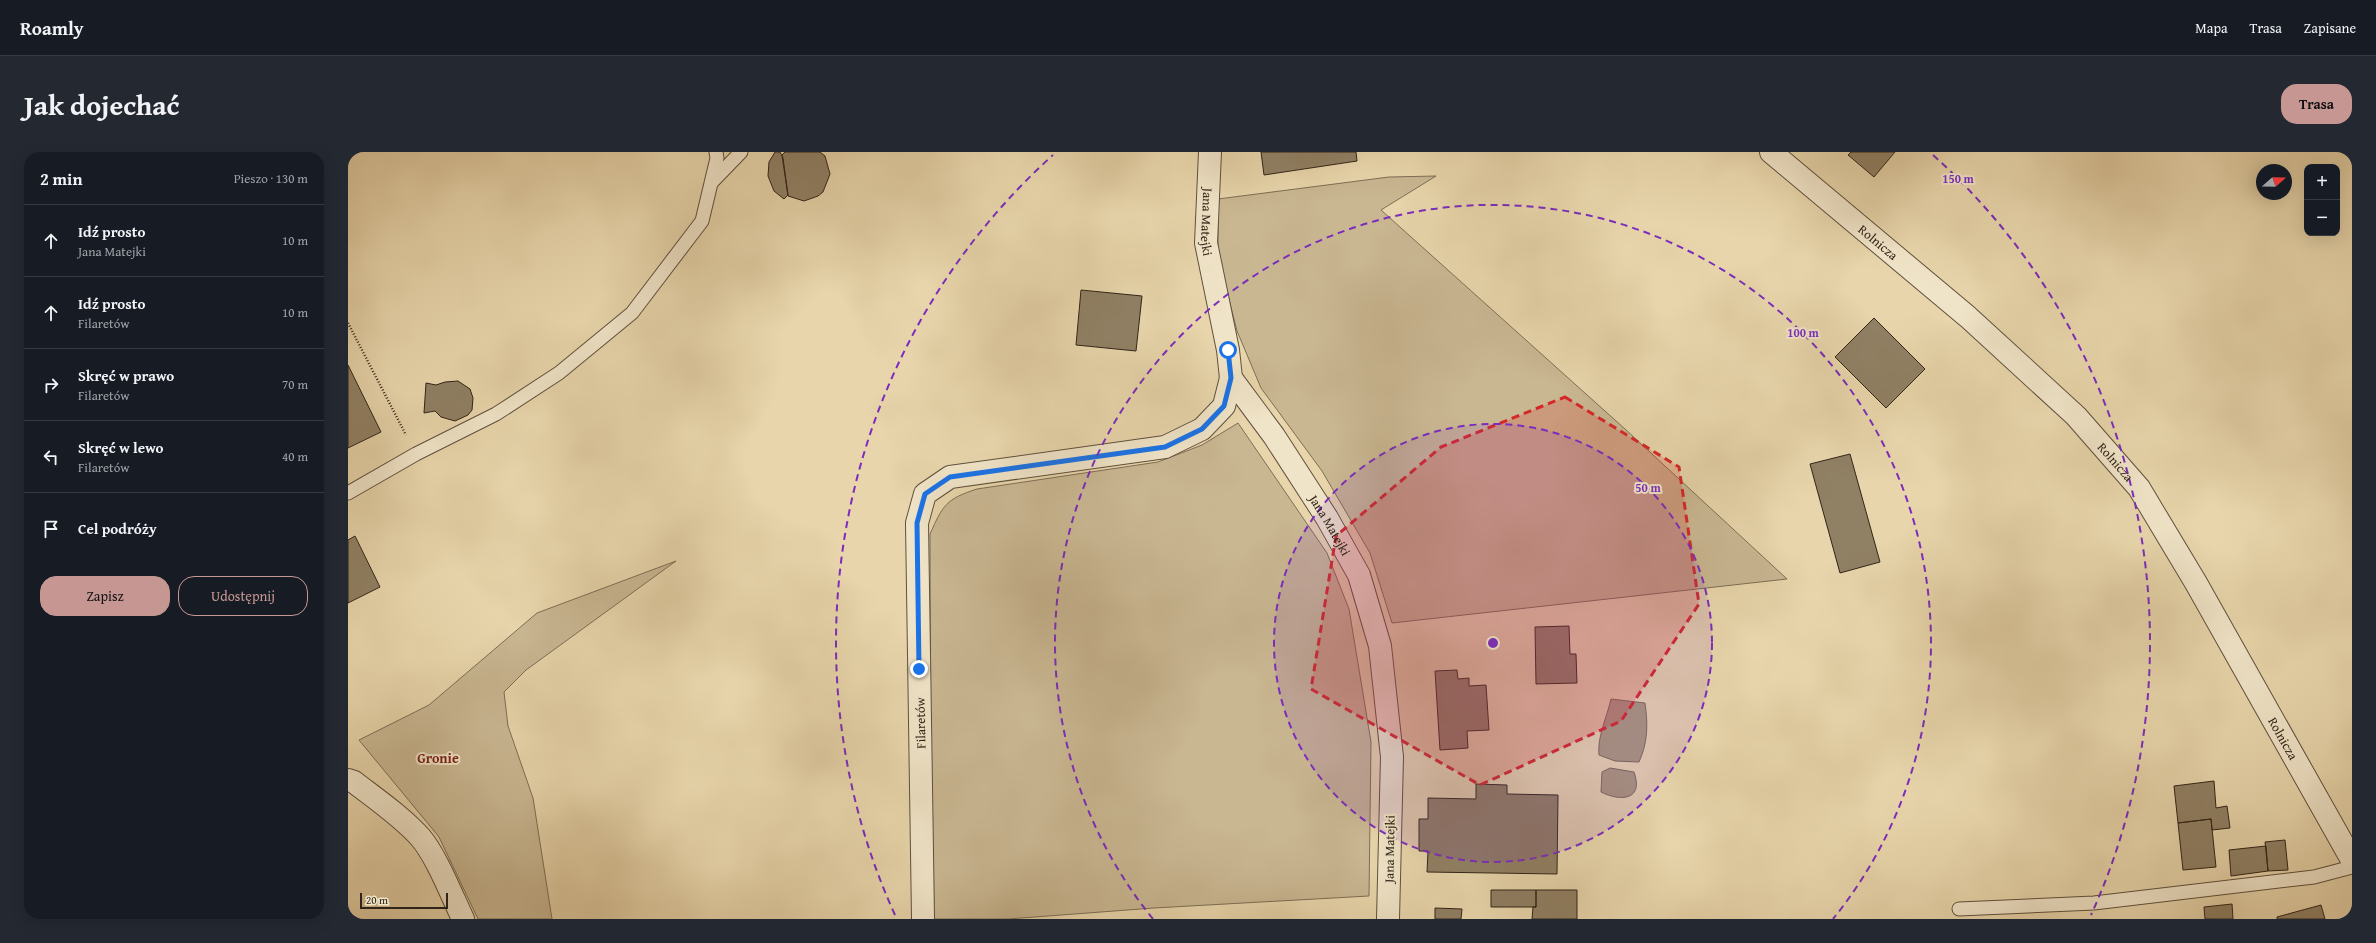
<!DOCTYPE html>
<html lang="pl">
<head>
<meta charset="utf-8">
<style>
  :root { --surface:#171b24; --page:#242831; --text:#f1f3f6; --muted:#9ea1a6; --line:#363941; --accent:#c59692 }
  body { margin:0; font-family:"Gentium Book Plus",serif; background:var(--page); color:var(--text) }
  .controls { position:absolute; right:12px; top:12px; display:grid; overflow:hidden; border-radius:8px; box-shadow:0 4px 16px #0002 }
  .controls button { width:36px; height:36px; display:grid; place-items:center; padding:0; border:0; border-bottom:1px solid var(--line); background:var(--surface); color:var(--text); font:20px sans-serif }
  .compass { position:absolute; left:1908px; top:12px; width:36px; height:36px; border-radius:50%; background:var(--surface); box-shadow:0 4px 16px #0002; rotate:70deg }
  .scale { position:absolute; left:12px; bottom:10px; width:88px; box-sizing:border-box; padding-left:4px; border:2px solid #312418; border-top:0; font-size:11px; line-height:14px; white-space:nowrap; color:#312418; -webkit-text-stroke:3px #f0e4c8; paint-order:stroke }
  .stop { position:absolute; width:12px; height:12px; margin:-9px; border:3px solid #1a73e8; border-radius:50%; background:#fff }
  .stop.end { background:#1a73e8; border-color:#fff; box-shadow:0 1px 4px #0008 }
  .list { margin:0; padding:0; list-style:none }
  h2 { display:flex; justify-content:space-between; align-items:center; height:52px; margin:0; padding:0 16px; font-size:17px }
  h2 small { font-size:13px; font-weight:400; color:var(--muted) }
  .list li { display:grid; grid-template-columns:26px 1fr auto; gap:12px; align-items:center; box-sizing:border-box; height:72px; padding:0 16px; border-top:1px solid var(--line) }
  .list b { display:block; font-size:15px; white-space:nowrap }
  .list p { margin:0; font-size:13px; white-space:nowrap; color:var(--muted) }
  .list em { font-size:13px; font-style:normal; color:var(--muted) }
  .actions { display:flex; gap:8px; padding:12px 16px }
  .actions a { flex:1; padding:9px 0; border:1px solid var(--accent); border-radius:16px; text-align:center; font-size:14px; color:var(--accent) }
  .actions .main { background:var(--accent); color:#111 }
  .icon { flex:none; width:22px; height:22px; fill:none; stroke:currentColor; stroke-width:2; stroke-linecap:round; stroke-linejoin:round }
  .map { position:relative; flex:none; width:2004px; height:767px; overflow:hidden; border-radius:16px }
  header { display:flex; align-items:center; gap:24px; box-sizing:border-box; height:56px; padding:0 20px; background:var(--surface); border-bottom:1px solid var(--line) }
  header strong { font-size:19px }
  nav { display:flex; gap:22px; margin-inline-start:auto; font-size:14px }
  .intro { display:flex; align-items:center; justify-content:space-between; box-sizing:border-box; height:96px; padding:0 24px }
  h1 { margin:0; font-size:28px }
  .button { padding:10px 18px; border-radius:16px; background:var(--accent); color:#111; font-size:14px; font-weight:700 }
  main { display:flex; gap:24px; padding:0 24px }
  aside { flex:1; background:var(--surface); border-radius:16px; box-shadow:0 4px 16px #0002 }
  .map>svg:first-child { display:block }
  .green { fill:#c9b792; stroke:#7d6e55 }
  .water { fill:#aa9979; stroke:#7a6a52 }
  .building { fill:#908064; stroke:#312418 }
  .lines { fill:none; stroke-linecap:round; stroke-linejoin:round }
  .service-casing { stroke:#5f503d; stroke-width:15 }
  .minor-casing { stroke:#5f503d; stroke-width:24 }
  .path { stroke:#312418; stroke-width:2.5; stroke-dasharray:1 2; stroke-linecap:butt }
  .service { stroke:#f0e4c8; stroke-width:13 }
  .minor { stroke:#f0e4c8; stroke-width:22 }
  .route { stroke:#1a73e8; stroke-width:5 }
  .marked { fill:#d62828; fill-opacity:0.2; stroke:#d62828; stroke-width:3; stroke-dasharray:8 5; stroke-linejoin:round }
  .ring { fill:none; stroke:#7b2cbf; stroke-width:2; stroke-dasharray:7 5 }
  .labels { text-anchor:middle; stroke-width:4; stroke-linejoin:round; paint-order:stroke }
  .street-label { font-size:13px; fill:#312418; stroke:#f0e4c8 }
  .neighbourhood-label { font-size:14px; font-weight:bold; fill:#7a1f14; stroke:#f0e4c8 }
  .centre { fill:#7b2cbf; stroke:#f0e4c8; stroke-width:2 }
  .ring-label { font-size:12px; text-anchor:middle; font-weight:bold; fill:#7b2cbf; stroke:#f0e4c8; stroke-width:4; stroke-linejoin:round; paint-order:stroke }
</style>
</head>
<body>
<header>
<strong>Roamly</strong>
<nav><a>Mapa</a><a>Trasa</a><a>Zapisane</a></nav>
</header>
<div class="intro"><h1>Jak dojechać</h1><a class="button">Trasa</a></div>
<main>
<aside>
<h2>2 min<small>Pieszo · 130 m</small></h2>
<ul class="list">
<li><svg class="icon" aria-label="ahead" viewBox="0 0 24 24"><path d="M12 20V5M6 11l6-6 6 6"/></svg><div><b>Idź prosto</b><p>Jana Matejki</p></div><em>10 m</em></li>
<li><svg class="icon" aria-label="ahead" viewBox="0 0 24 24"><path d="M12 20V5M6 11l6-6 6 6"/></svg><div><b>Idź prosto</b><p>Filaretów</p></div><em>10 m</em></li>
<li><svg class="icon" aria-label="right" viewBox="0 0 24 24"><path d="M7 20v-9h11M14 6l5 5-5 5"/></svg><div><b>Skręć w prawo</b><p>Filaretów</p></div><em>70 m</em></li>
<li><svg class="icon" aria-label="left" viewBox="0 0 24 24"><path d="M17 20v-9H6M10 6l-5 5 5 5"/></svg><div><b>Skręć w lewo</b><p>Filaretów</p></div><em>40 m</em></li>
<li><svg class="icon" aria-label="arrive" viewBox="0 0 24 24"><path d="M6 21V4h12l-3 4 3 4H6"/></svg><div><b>Cel podróży</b></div></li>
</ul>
<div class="actions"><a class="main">Zapisz</a><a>Udostępnij</a></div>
</aside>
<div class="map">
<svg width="2004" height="767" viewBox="0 0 2004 767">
  <rect width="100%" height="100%" fill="#e8d5ab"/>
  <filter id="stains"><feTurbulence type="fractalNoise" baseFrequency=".005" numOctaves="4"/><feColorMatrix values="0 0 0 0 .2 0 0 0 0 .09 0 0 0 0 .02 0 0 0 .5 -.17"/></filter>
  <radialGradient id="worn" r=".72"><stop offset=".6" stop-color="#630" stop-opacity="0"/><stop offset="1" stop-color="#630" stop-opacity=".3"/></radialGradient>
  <path class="green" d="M1088,24L1033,58L1277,277L1439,427L1044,471L1022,401L974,319L913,236L889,179L870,104V47L1041,25Z
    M890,271L979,401L1001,457L1023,590L1021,744L806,756L660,767H583L582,382C595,353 598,347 629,337L810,310L854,293Z
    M328,409L178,518L156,540L160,574L185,646L204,767H130L91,685L11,588L81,553L189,461Z"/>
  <path class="water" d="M1263,547L1297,551C1300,573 1300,590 1291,610L1267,609L1251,603C1249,585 1259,565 1263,547Z
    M1262,616L1286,620C1296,648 1273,650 1253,640L1254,620Z"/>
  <path class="building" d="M427,0H432L435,6L440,43L436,47L426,39L420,24L421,10Z
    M437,0H472L477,4L482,22L475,40L470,44L456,49L440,44L434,3Z
    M913,0H1008L1009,9L916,23Z
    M1503,0H1547L1526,25L1500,3Z
    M733,138L794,144L788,199L728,193Z
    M1526,166L1577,217L1538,256L1487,205Z
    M0,213L33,280L0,296Z
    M110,229L122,237L125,246L124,258L120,263L107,269L93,265L87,259L76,261L78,231L88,233L97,230Z
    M1502,302L1532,410L1492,421L1462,312Z
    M7,384L32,435L0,451V388Z
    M1221,474L1222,502H1228L1229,531L1188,532L1187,475Z
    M1109,518L1110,527L1121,526V534L1138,533L1141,578L1119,579L1120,596L1092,598L1087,519Z
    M1866,629L1868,656L1879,654L1882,676L1864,678L1863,667L1830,671L1826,634Z
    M1128,632L1159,633V642L1210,643L1209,722L1079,720L1080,699H1071V667H1080V646L1128,647Z
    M1863,667L1868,715L1835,718L1830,671Z
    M1937,688L1940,718L1920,719L1917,690Z
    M1918,694L1920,719L1883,724L1881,698Z
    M1143,738H1188V755H1143Z
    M1188,738H1229V767H1184L1185,755H1188Z
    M1884,752L1885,767H1857L1856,755Z
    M1973,753L1977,767H1929V765Z
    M1087,756L1114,757L1113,767H1087Z"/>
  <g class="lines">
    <g class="service-casing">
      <path id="service" d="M363,31L393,0
        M0,341L68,302L148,262L211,221L284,161L354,69L369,6L368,0
        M1611,757L1746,751L1966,725L2004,715"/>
    </g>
    <g class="minor-casing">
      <g id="minor">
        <path id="s1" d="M862,0L858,91L880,198L883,226L926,284L979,366L1011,423L1032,494L1044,605L1040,767"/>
        <path id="s2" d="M1423,0L1620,165L1728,264L1791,336L1848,431L2004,708"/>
        <path d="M0,628L6,630C28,647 53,664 72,685C88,703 104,744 115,767"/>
        <path d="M575,767L569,371L577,342L602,325L817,295L854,277L876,254L883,226"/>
      </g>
    </g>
    <path class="path" d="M0,171L58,283"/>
    <use href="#service" class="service"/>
    <use href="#minor" class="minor"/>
  </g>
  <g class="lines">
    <path class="route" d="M571,517L569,371L577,342L602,325L817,295L854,277L876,254L883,226L880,198"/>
  </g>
  <path class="marked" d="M1217,245L1331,315L1351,452L1273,569L1132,633L963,537L988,384L1093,295Z"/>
  <circle cx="1145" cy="491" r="219" fill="#7b2cbf" fill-opacity=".12"/>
  <g class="ring">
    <circle cx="1145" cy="491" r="219"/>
    <path d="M805 767A438 438 0 1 1 1485 767"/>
    <path d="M547 763A657 657 0 0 1 705 3M1585 3A657 657 0 0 1 1743 763"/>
  </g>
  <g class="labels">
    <g class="street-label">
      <text dy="5" stroke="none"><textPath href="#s1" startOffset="70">Jana Matejki</textPath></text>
      <text dy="5" stroke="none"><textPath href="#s2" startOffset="140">Rolnicza</textPath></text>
      <text dy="5" stroke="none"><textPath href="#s2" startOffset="464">Rolnicza</textPath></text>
      <text dy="5" stroke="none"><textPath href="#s1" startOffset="406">Jana Matejki</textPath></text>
      <text transform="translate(572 571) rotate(-91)" y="5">Filaretów</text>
      <text dy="5" stroke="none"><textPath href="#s2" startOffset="788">Rolnicza</textPath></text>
      <text transform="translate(1041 697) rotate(-89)" y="5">Jana Matejki</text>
    </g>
    <g class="neighbourhood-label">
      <text x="90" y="611">Gronie</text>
    </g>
  </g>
  <circle cx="1145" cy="491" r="6" class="centre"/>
  <g class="ring-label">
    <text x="1610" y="31">150 m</text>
    <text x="1455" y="185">100 m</text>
    <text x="1300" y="340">50 m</text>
  </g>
  <rect width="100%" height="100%" filter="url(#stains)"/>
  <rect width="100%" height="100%" fill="url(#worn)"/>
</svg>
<div class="controls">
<button>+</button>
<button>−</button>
</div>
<svg class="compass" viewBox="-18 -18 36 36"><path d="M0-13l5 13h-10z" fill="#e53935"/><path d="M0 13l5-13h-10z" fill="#9ea1a6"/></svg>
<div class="scale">20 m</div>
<div class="stop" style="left:880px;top:198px"></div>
<div class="stop end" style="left:571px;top:517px"></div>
</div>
</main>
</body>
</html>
